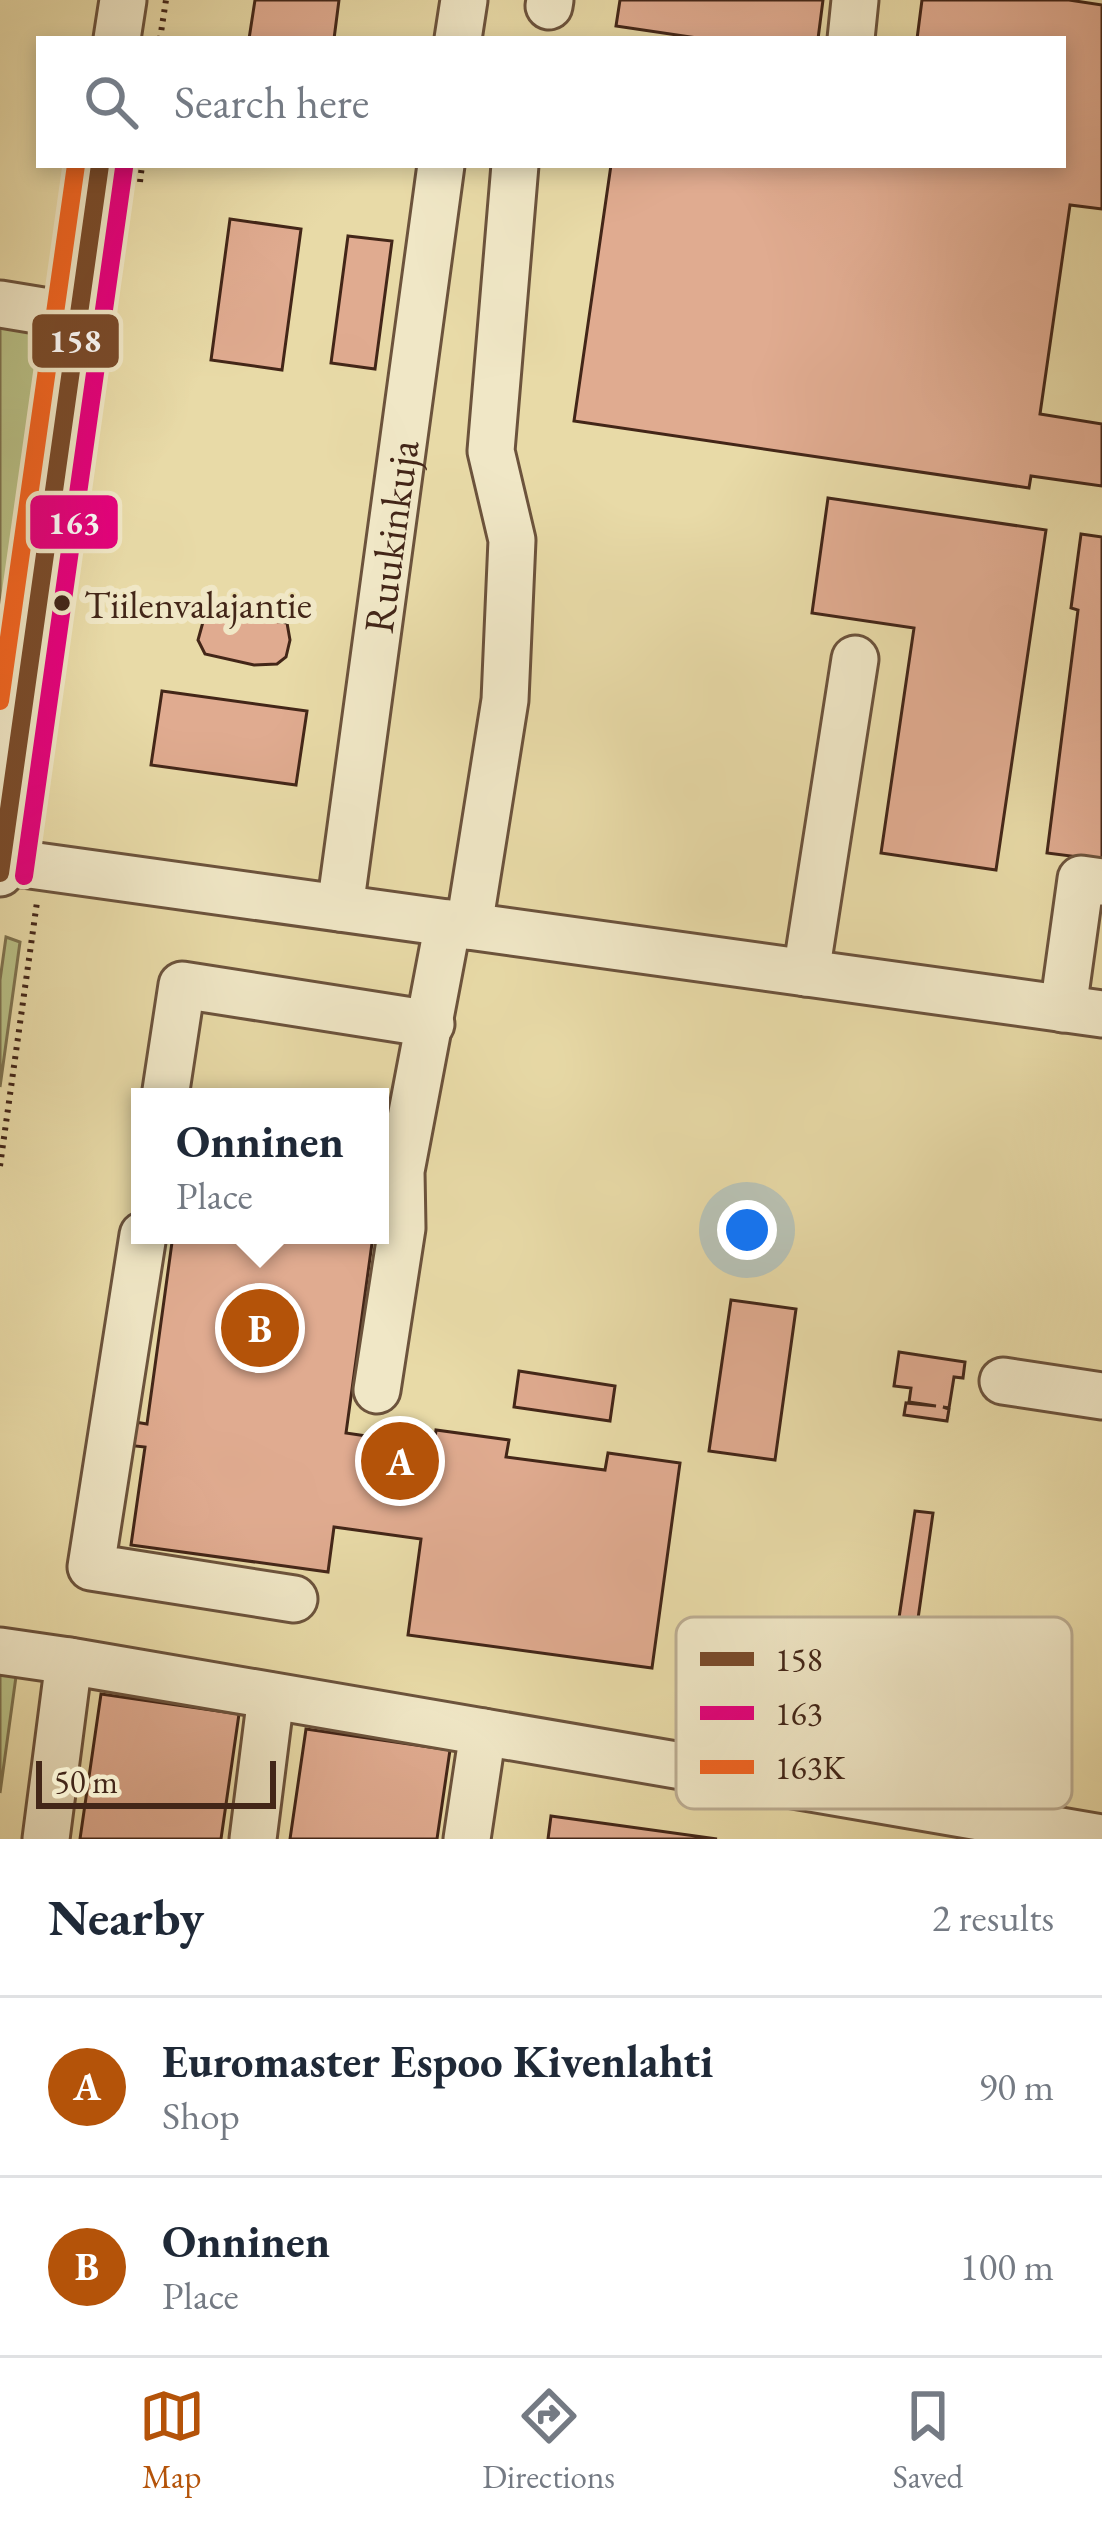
<!DOCTYPE html>
<html lang="en">
<head>
<meta charset="utf-8">
<style>
  :root { --surface:#fff; --page:#f2f2f3; --text:#1f2937; --muted:#747a83; --line:#e0e1e3; --accent:#b45309 }
  body { margin:0; font-family:"EB Garamond",serif; background:var(--page); color:var(--text) }
  .scale { position:absolute; left:36px; bottom:30px; width:240px; box-sizing:border-box; padding-left:12px; border:6px solid #432618; border-top:0; font-size:33px; line-height:42px; white-space:nowrap; color:#432618; -webkit-text-stroke:9px #f0e7c6; paint-order:stroke }
  .you { position:absolute; left:747px; top:1230px; width:42px; height:42px; margin:-30px; border:9px solid #fff; border-radius:50%; background:#1a73e8; box-shadow:0 0 0 18px #1a73e833 }
  .badge { display:grid; place-items:center; width:78px; height:78px; border-radius:50%; background:var(--accent); color:#fff; font-size:39px; font-weight:700 }
  .pin { position:absolute; translate:-50% -50%; border:6px solid #fff; box-shadow:0 3px 12px #0006 }
  .popup { position:absolute; left:131px; top:1088px; width:258px; height:156px; box-sizing:border-box; display:grid; place-content:center; border-radius:0px; background:var(--surface); filter:drop-shadow(0 3px 9px #0005); font-size:39px; white-space:nowrap; color:var(--muted) }
  .popup b { font-size:45px; color:var(--text) }
  .popup::after { content:''; position:absolute; left:50%; top:100%; margin-left:-24px; border:24px solid transparent; border-top-color:var(--surface) }
  .list { margin:0; padding:0; list-style:none }
  h2 { display:flex; justify-content:space-between; align-items:center; height:156px; margin:0; padding:0 48px; font-size:51px }
  h2 small { font-size:39px; font-weight:400; color:var(--muted) }
  .list li { display:grid; grid-template-columns:78px 1fr auto; gap:36px; align-items:center; box-sizing:border-box; height:180px; padding:0 48px; border-top:3px solid var(--line) }
  .list b { display:block; font-size:45px; white-space:nowrap }
  .list p { margin:0; font-size:39px; white-space:nowrap; color:var(--muted) }
  .list em { font-size:39px; font-style:normal; color:var(--muted) }
  .icon { flex:none; width:66px; height:66px; fill:none; stroke:currentColor; stroke-width:2; stroke-linecap:round; stroke-linejoin:round }
  .map { position:relative; flex:none; width:1102px; height:1839px; overflow:hidden }
  .search { position:absolute; background:var(--surface); box-shadow:0 6px 18px #0003; left:36px; right:36px; top:36px; height:132px; display:flex; align-items:center; gap:30px; box-sizing:border-box; padding:0 42px; border-radius:0px; color:var(--muted); font-size:45px }
  .sheet { height:516px; background:var(--surface) }
  nav { display:flex; justify-content:space-around; align-items:center; box-sizing:border-box; height:168px; border-top:3px solid var(--line); background:var(--surface); font-size:33px; color:var(--muted) }
  nav a { display:grid; justify-items:center; gap:6px }
  nav .on { color:var(--accent) }
  .map>svg:first-child { display:block }
  .green { fill:#b8bf85; stroke:#7e724e; stroke-width:3 }
  .building { fill:#e0ab90; stroke:#432618; stroke-width:3 }
  .lines { fill:none; stroke-linecap:round; stroke-linejoin:round }
  .minor-casing { stroke:#6c533c; stroke-width:51 }
  .path { stroke:#432618; stroke-width:6; stroke-dasharray:3 6; stroke-linecap:butt }
  .minor { stroke:#f0e7c6; stroke-width:45 }
  .bus-1-casing { stroke:#f0e7c6; stroke-width:27 }
  .bus-2-casing { stroke:#f0e7c6; stroke-width:27 }
  .bus-3-casing { stroke:#f0e7c6; stroke-width:27 }
  .bus-1 { stroke:#7a4b2a; stroke-width:18 }
  .bus-2 { stroke:#e5007d; stroke-width:18 }
  .bus-3 { stroke:#f26522; stroke-width:18 }
  .bus-dot { fill:#432618; stroke:#f0e7c6; stroke-width:4.5 }
  .labels { text-anchor:middle; stroke-width:12; stroke-linejoin:round; paint-order:stroke }
  .bus-label { font-size:39px; fill:#432618; stroke:#f0e7c6; text-anchor:start }
  .street-label { font-size:42px; fill:#432618; stroke:#f0e7c6 }
  .key { fill:#f0e7c6; stroke:#bcad92; stroke-width:3 }
  .key-label { font-size:33px; fill:#432618 }
  .line-badge { stroke:#f0e7c6; stroke-width:4.5 }
  .badge-label { font-size:33px; text-anchor:middle; font-weight:bold; fill:#fff }
</style>
</head>
<body>
<div class="map">
<svg width="1102" height="1839" viewBox="0 0 1102 1839">
  <rect width="100%" height="100%" fill="#e8daa7"/>
  <filter id="stains"><feTurbulence type="fractalNoise" baseFrequency=".00167" numOctaves="4"/><feColorMatrix values="0 0 0 0 .2 0 0 0 0 .09 0 0 0 0 .02 0 0 0 .5 -.17"/></filter>
  <radialGradient id="worn" r=".72"><stop offset=".6" stop-color="#630" stop-opacity="0"/><stop offset="1" stop-color="#630" stop-opacity=".3"/></radialGradient>
  <path class="green" d="M113,165H128L70,577L63,517Z
    M0,318L38,327L49,342L0,696Z
    M6,937L20,942L0,1087V980Z
    M0,1659L18,1662L0,1793Z"/>
  <path class="building" d="M255,0H339L334,39H249Z
    M620,0H823L818,39H704L616,26Z
    M922,0H1069L1102,5V209L1070,205L1040,414L1102,424V486L1031,476L1029,488L574,421L611,165H1063V39H917Z
    M230,219L301,229L282,370L211,360Z
    M348,236L392,241L375,369L331,363Z
    M828,498L1046,530L996,870L881,853L914,628L812,613Z
    M1081,534L1102,537V860L1047,853L1078,610L1071,608Z
    M206,611L287,623L290,640L286,657L277,664L254,665L205,654L198,640Z
    M162,691L307,711L296,785L151,765Z
    M173,1235L373,1236L346,1433L434,1446L436,1430L509,1440L506,1457L605,1470L608,1453L680,1463L652,1668L408,1635L421,1539L334,1527L328,1572L131,1545L145,1447L126,1445L129,1421L147,1424Z
    M731,1300L796,1309L775,1460L709,1451Z
    M899,1352L965,1362L963,1378L954,1377L949,1408L943,1407L949,1409L947,1421L904,1415L906,1403L936,1406L909,1402L911,1388L894,1386Z
    M519,1371L615,1386L610,1421L514,1407Z
    M915,1511L933,1513L912,1661L893,1658Z
    M101,1694L239,1714L221,1839H80Z
    M306,1729L450,1750L437,1839H290Z
    M551,1816L717,1839H548Z"/>
  <g class="lines">
    <g class="minor-casing">
      <g id="minor">
        <path d="M549,6L550,0"/>
        <path d="M117,39L123,0"/>
        <path d="M458,39L464,0"/>
        <path d="M851,39L855,0"/>
        <path d="M0,304L79,317"/>
        <path d="M1,861L1102,1014"/>
        <path d="M0,873L100,165"/>
        <path id="s1" d="M340,908L441,165"/>
        <path d="M469,926L505,700L512,540L491,451L515,165"/>
        <path d="M806,973L855,659"/>
        <path d="M1063,1009L1081,879L1102,882"/>
        <path d="M165,1097L182,985L431,1024"/>
        <path d="M143,1235L91,1567L294,1599"/>
        <path d="M1003,1381L1102,1396"/>
        <path d="M377,1390L402,1228L401,1171L448,923"/>
        <path d="M0,1651L69,1661"/>
        <path d="M46,1839L69,1661L1102,1838"/>
        <path d="M253,1839L271,1696"/>
        <path d="M467,1839L483,1732"/>
      </g>
    </g>
    <path class="path" d="M160,39L166,0
      M140,182L142,165
      M0,1166L37,902"/>
    <use href="#minor" class="minor"/>
    <g class="bus-1-casing">
      <path id="bus-1" d="M0,873L100,165"/>
    </g>
    <g class="bus-2-casing">
      <path id="bus-2" d="M24,876L124,168"/>
    </g>
    <g class="bus-3-casing">
      <path id="bus-3" d="M0,701L76,165"/>
    </g>
    <use href="#bus-1" class="bus-1"/>
    <use href="#bus-2" class="bus-2"/>
    <use href="#bus-3" class="bus-3"/>
  </g>
  <circle class="bus-dot" cx="62" cy="603" r="10"/>
  <g class="labels">
    <g class="bus-label">
      <text x="84" y="618">Tiilenvalajantie</text>
    </g>
    <g class="street-label">
      <text dy="15" stroke="none"><textPath href="#s1" startOffset="375">Ruukinkuja</textPath></text>
    </g>
  </g>
  <rect x="676" y="1617" width="396" height="192" rx="18" class="key"/>
  <rect x="700" y="1652" width="54" height="14" fill="#7a4b2a"/>
  <rect x="700" y="1706" width="54" height="14" fill="#e5007d"/>
  <rect x="700" y="1760" width="54" height="14" fill="#f26522"/>
  <g class="key-label">
    <text x="775" y="1671">158</text>
    <text x="775" y="1725">163</text>
    <text x="775" y="1779">163K</text>
  </g>
  <g class="line-badge">
    <rect x="30" y="312" width="91" height="58" rx="12" fill="#7a4b2a"/>
    <rect x="28" y="493" width="92" height="58" rx="12" fill="#e5007d"/>
  </g>
  <g class="badge-label">
    <text x="75" y="352">158</text>
    <text x="74" y="534">163</text>
  </g>
  <rect width="100%" height="100%" filter="url(#stains)"/>
  <rect width="100%" height="100%" fill="url(#worn)"/>
</svg>
<div class="scale">50 m</div>
<div class="you"></div>
<div class="pin badge" style="left:400px;top:1461px">A</div>
<div class="pin badge" style="left:260px;top:1328px">B</div>
<div class="popup"><b>Onninen</b>Place</div>
<div class="search"><svg class="icon" aria-label="search" viewBox="0 0 24 24"><circle cx="10" cy="10" r="6"/><path d="M15 15l6 6"/></svg>Search here</div>
</div>
<section class="sheet">
<h2>Nearby<small>2 results</small></h2>
<ul class="list">
<li><span class="badge">A</span><div><b>Euromaster Espoo Kivenlahti</b><p>Shop</p></div><em>90 m</em></li>
<li><span class="badge">B</span><div><b>Onninen</b><p>Place</p></div><em>100 m</em></li>
</ul>
</section>
<nav>
<a class="on"><svg class="icon" aria-label="map" viewBox="0 0 24 24"><path d="M3 6l6-2 6 2 6-2v14l-6 2-6-2-6 2zM9 4v14M15 6v14"/></svg>Map</a>
<a><svg class="icon" aria-label="directions" viewBox="0 0 24 24"><path d="M12 3l9 9-9 9-9-9zM9 14v-3h6M13 9l2 2-2 2"/></svg>Directions</a>
<a><svg class="icon" aria-label="saved" viewBox="0 0 24 24"><path d="M7 4h10v16l-5-4-5 4z"/></svg>Saved</a>
</nav>
</body>
</html>
